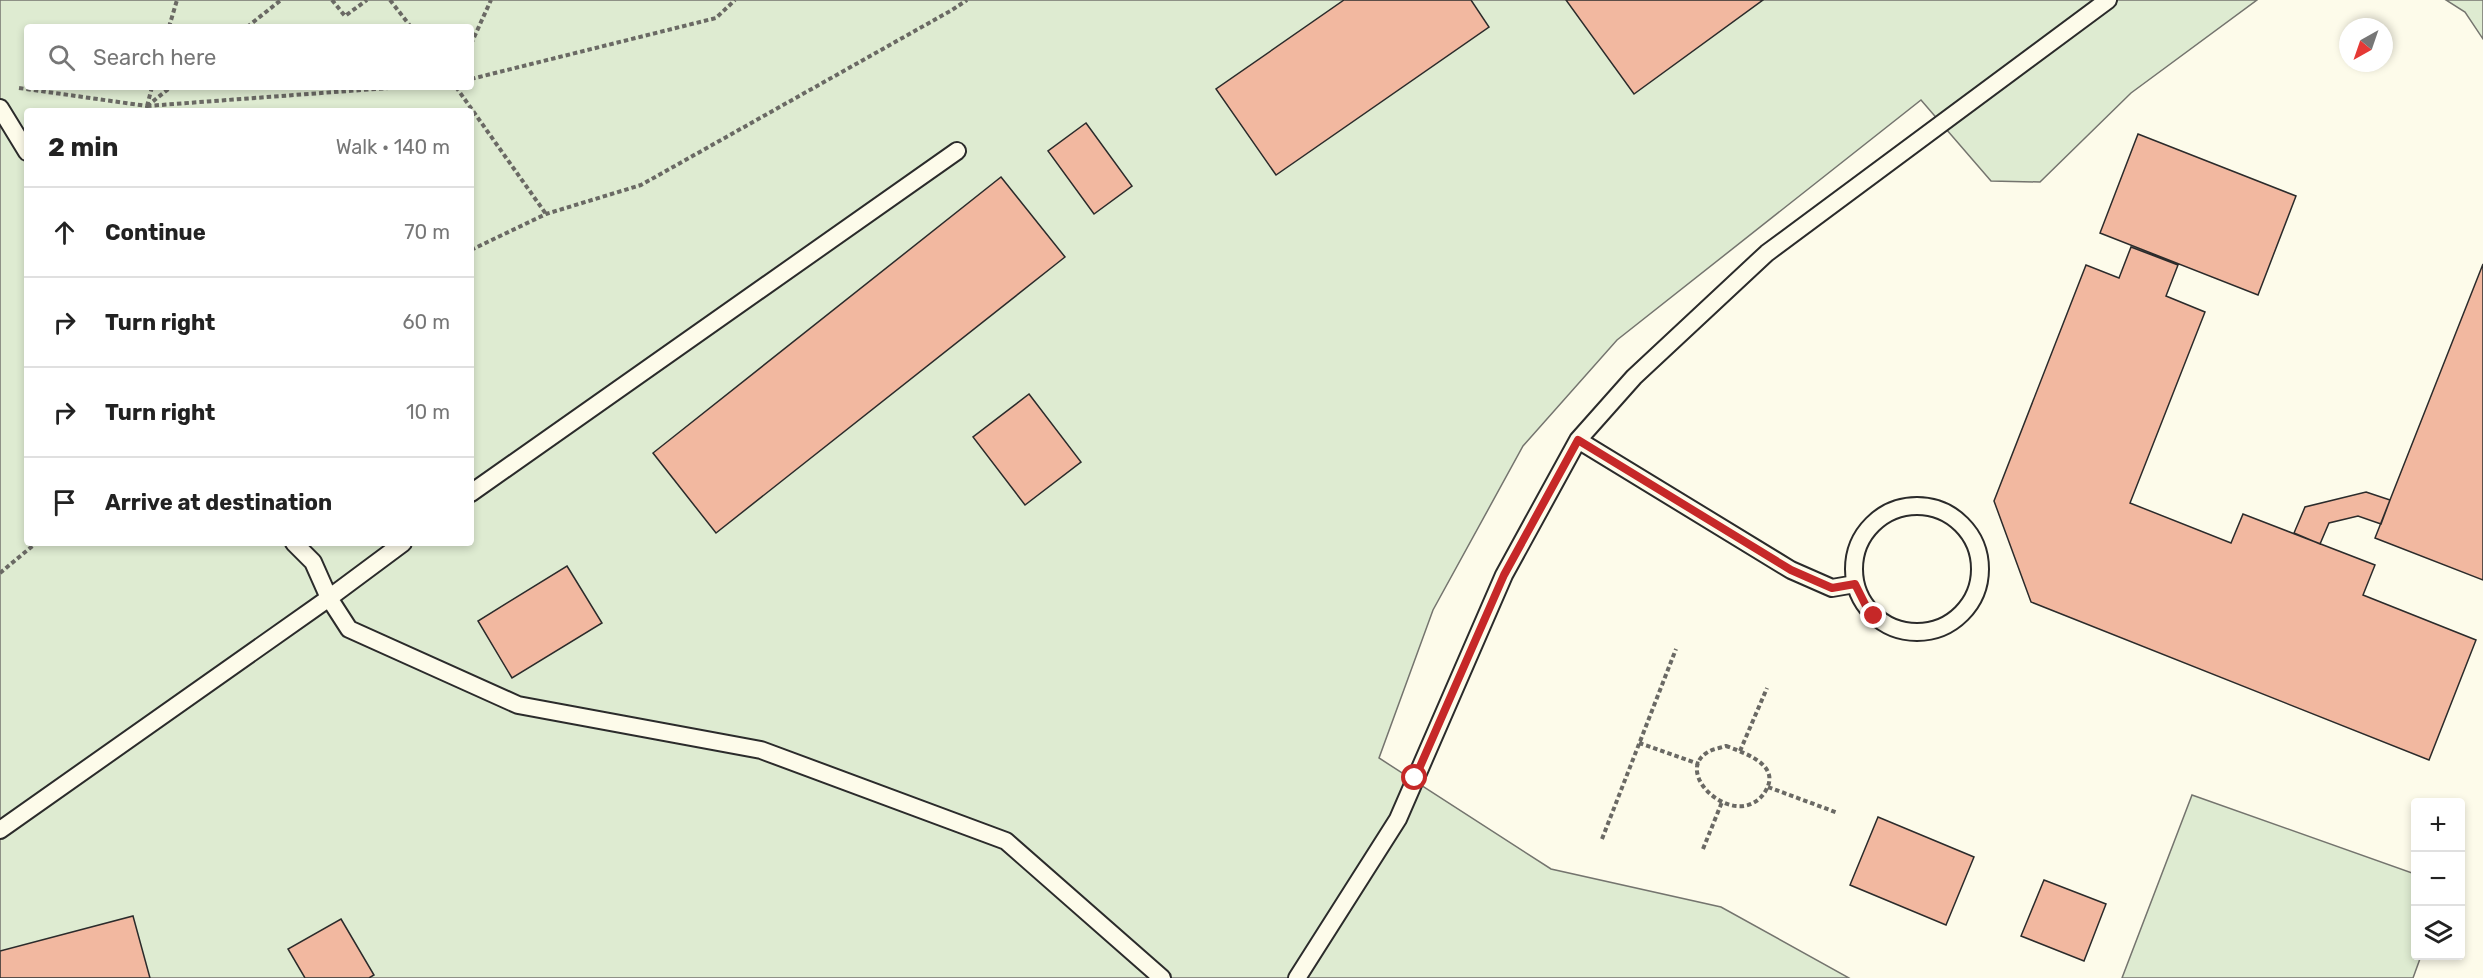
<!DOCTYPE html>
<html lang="en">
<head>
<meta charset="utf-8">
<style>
  :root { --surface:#fff; --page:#f6f6f6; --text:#222; --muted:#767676; --line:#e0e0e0 }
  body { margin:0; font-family:Rubik,sans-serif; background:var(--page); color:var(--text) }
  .controls { position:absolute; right:18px; bottom:18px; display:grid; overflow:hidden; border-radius:6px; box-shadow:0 3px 9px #0003 }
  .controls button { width:54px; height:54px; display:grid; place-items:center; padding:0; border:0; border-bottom:2px solid var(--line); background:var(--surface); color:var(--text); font:30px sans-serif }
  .compass { position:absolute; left:2339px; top:18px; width:54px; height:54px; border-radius:50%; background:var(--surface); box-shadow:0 3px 9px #0003; rotate:220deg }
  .stop { position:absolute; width:18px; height:18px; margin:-14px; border:4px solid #c62828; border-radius:50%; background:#fff }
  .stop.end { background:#c62828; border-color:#fff; box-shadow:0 2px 6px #0008 }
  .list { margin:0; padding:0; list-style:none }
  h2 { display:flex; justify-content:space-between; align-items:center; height:78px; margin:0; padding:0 24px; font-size:26px }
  h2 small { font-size:20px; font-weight:400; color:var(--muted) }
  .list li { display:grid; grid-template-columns:39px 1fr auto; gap:18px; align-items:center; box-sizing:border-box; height:90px; padding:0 24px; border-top:2px solid var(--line) }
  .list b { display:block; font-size:22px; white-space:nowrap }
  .list em { font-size:20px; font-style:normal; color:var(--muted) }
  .icon { flex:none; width:33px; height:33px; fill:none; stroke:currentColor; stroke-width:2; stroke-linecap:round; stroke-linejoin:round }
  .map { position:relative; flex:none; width:2483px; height:978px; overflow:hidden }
  .search { position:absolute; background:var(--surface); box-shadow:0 3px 9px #0003; left:24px; top:24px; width:450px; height:66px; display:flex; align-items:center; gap:15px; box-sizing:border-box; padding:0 21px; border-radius:6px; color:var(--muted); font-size:22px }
  .panel { position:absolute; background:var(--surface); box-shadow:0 3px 9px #0003; left:24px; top:108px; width:450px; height:438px; border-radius:6px }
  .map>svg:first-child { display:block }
  .green { fill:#deebd1; stroke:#74746e; stroke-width:1.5; fill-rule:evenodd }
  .building { fill:#f2b8a0; stroke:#2b2b2b; stroke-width:1.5 }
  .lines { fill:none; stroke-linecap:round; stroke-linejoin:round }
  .lane-casing { stroke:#2b2b2b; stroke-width:20 }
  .path { stroke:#6a6964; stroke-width:4; stroke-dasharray:4.5 3; stroke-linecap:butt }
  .lane { stroke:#fdfbea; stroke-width:16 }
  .route { stroke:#c62828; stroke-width:8 }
</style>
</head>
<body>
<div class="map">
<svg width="2483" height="978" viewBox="0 0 2483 978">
  <rect width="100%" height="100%" fill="#fdfbea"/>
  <path class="green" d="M0,0H2257L2131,93L2040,182L1991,181L1921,100L1617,340L1523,446L1433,610L1379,758L1551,869L1721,907L1849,978H0ZM27,27H471V87H27ZM27,111H471V543H27Z
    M2446,0H2483V39L2465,12Z
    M2192,795L2415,874L2416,956H2421L2413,978H2122Z"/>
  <path class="building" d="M1344,0H1471L1489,27L1276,175L1216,89Z
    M1566,0H1763L1634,94Z
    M1086,123L1132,186L1094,214L1048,151Z
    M2138,134L2296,196L2258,295L2100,233Z
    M1001,177L1065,257L716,533L653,453Z
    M2131,247L2178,265L2166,296L2205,312L2130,503L2231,543L2243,514L2375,565L2363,595L2476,640L2429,760L2031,602L1994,501L2086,265L2119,278Z
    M2483,264V580L2375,538Z
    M1029,394L1081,462L1025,505L973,437Z
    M2366,492L2390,500L2381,524L2358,516L2329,523L2320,544L2294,533L2305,507Z
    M567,566L602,623L512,678L478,621Z
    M1878,817L1974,857L1946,925L1850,885Z
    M2044,880L2106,904L2084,961L2021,936Z
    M133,916L150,978H0V951Z
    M341,919L374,975L369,978H305L288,949Z"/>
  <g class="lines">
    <g class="lane-casing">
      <path id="lane" d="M0,108L27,152
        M1578,440L1791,570L1832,588L1855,584
        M471,493L957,151
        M1854 569a63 63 0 1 1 126 0a63 63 0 1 1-126 0Z
        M403,543L329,598L349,629L518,705L761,750L1006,841L1162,978
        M0,830L329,598L313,562L294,543
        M1297,978L1398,819L1504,575L1578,440L1634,377L1767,253L2108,0"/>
    </g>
    <path class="path" d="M332,0L345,16L367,0
      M390,0L411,27
      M169,27L177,0
      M247,27L281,0
      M471,44L491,0
      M471,79L716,18L735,0
      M456,87L546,214
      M19,88L147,106V111
      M147,106L402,87
      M147,106L171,87
      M147,106L152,87
      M471,250L546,214L641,185L952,10L967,0
      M0,573L36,543
      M1639,743L1699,764
      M1726,746C1742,752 1777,763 1768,786C1765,793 1761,799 1753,803C1723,819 1675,771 1708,752C1713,749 1720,748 1726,746Z
      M1740,751L1767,688
      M1768,787L1838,813
      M1602,839L1676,649
      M1703,849L1722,802"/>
    <use href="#lane" class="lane"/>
  </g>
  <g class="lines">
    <path class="route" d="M1415,778L1504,575L1578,440L1791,570L1832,588L1855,584L1866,606L1874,616"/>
  </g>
</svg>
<div class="controls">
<button>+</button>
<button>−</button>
<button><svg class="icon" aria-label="layers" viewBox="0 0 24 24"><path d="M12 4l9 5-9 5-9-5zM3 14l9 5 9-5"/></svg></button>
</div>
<svg class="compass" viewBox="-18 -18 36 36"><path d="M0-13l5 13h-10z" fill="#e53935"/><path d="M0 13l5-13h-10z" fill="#767676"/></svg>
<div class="stop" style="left:1415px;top:778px"></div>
<div class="stop end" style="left:1874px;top:616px"></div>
<div class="search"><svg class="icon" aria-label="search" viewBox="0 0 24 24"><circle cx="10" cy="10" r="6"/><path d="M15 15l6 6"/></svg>Search here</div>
<section class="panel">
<h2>2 min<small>Walk · 140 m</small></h2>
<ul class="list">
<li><svg class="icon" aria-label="ahead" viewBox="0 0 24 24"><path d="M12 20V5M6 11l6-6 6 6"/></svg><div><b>Continue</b></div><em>70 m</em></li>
<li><svg class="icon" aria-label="right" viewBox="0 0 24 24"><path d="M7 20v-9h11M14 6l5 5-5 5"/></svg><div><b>Turn right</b></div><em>60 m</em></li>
<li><svg class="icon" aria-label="right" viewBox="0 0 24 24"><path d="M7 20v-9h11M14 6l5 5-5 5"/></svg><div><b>Turn right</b></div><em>10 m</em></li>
<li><svg class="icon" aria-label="arrive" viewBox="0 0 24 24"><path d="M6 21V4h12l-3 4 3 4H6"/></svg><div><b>Arrive at destination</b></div></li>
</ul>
</section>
</div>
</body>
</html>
